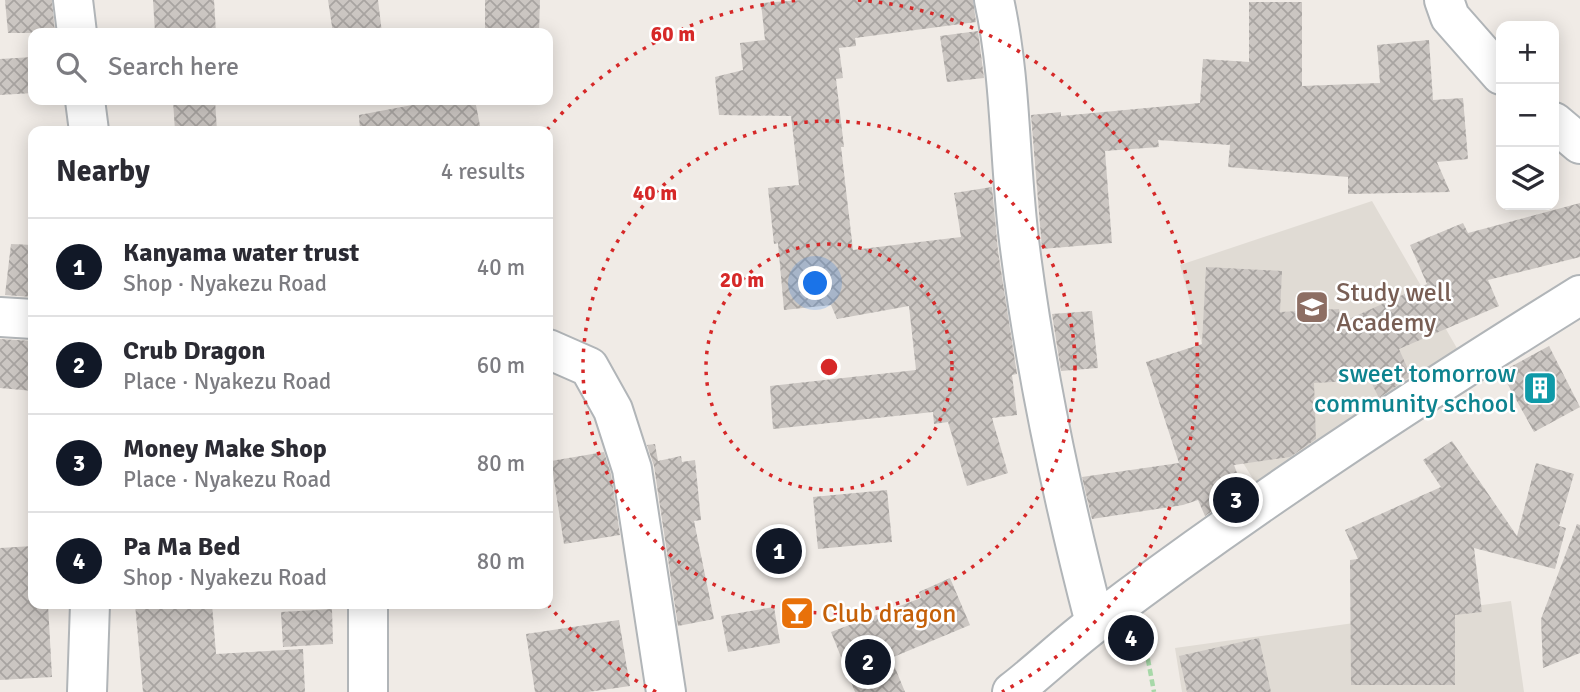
<!DOCTYPE html>
<html lang="en">
<head>
<meta charset="utf-8">
<style>
  :root { --surface:#fff; --page:#f7f7f7; --text:#2b2b33; --muted:#7c7c81; --line:#e1e1e2; --accent:#111827 }
  body { margin:0; font-family:Signika,sans-serif; background:var(--page); color:var(--text) }
  .controls { position:absolute; right:21px; top:21px; display:grid; overflow:hidden; border-radius:14px; box-shadow:0 4px 18px #0003 }
  .controls button { width:63px; height:63px; display:grid; place-items:center; padding:0; border:0; border-bottom:2px solid var(--line); background:var(--surface); color:var(--text); font:35px sans-serif }
  .you { position:absolute; left:816px; top:284px; width:24px; height:24px; margin:-18px; border:5px solid #fff; border-radius:50%; background:#1a73e8; box-shadow:0 0 0 10px #1a73e833 }
  .badge { display:grid; place-items:center; width:46px; height:46px; border-radius:50%; background:var(--accent); color:#fff; font-size:23px; font-weight:700 }
  .pin { position:absolute; translate:-50% -50%; border:4px solid #fff; box-shadow:0 2px 7px #0006 }
  .list { margin:0; padding:0; list-style:none }
  h2 { display:flex; justify-content:space-between; align-items:center; height:91px; margin:0; padding:0 28px; font-size:30px }
  h2 small { font-size:23px; font-weight:400; color:var(--muted) }
  .list li { display:grid; grid-template-columns:46px 1fr auto; gap:21px; align-items:center; box-sizing:border-box; height:98px; padding:0 28px; border-top:2px solid var(--line) }
  .list b { display:block; font-size:26px; white-space:nowrap }
  .list p { margin:0; font-size:23px; white-space:nowrap; color:var(--muted) }
  .list em { font-size:23px; font-style:normal; color:var(--muted) }
  .icon { flex:none; width:38px; height:38px; fill:none; stroke:currentColor; stroke-width:2; stroke-linecap:round; stroke-linejoin:round }
  .map { position:relative; flex:none; width:1580px; height:692px; overflow:hidden }
  .search { position:absolute; background:var(--surface); box-shadow:0 4px 18px #0003; left:28px; top:28px; width:525px; height:77px; display:flex; align-items:center; gap:18px; box-sizing:border-box; padding:0 24px; border-radius:14px; color:var(--muted); font-size:26px }
  .panel { position:absolute; background:var(--surface); box-shadow:0 4px 18px #0003; left:28px; top:126px; width:525px; height:483px; border-radius:14px }
  .map>svg:first-child { display:block }
  .education { fill:#e0dbd4 }
  .building { fill:url(#building-cross-hatch) }
  .lines { fill:none; stroke-linecap:round; stroke-linejoin:round }
  .minor-casing { stroke:#b1b5b8; stroke-width:42 }
  .path { stroke:#a7d8a8; stroke-width:4.5; stroke-dasharray:7 3.5; stroke-linecap:butt }
  .minor { stroke:#fff; stroke-width:38 }
  .ring { fill:none; stroke:#d62828; stroke-width:3.5; stroke-dasharray:3.5 7 }
  .labels { text-anchor:middle; stroke-width:5; stroke-linejoin:round; paint-order:stroke }
  .education-label { font-size:26px; fill:#785e54; stroke:#fff; text-anchor:start }
  .culture-label { font-size:26px; fill:#0d838f; stroke:#fff; text-anchor:end }
  .food-label { font-size:26px; fill:#c56008; stroke:#fff; text-anchor:start }
  .centre { fill:#d62828; stroke:#fff; stroke-width:3.5 }
  .ring-label { font-size:21px; text-anchor:middle; font-weight:bold; fill:#d62828; stroke:#fff; stroke-width:5; stroke-linejoin:round; paint-order:stroke }
</style>
</head>
<body>
<div class="map">
<svg width="1580" height="692" viewBox="0 0 1580 692">
  <defs>
    <pattern id="building-cross-hatch" width="8" height="8" patternUnits="userSpaceOnUse" patternTransform="scale(1.75)"><rect width="8" height="8" fill="#cbc6c2"/><path d="M0 0l8 8M0 8l8-8" fill="none" stroke="#a8a4a1"/></pattern>
  </defs>
  <rect width="100%" height="100%" fill="#f0ebe6"/>
  <path class="education" d="M1372,201L1458,350L1260,490L1228,439L1180,265Z
    M1511,601L1524,692H1182L1175,648Z"/>
  <path class="building" d="M5,0H52L55,33H8Z
    M153,0H214L216,33H155Z
    M328,0H378L382,33H333Z
    M485,0H540L539,33H485Z
    M801,0H973L976,22L855,38L856,46L839,48L843,78L836,79L844,147H841L853,250L961,237L954,193L992,187L998,251L1017,374L1012,375L1017,415L992,418L1008,473L967,486L948,422L934,424L933,412L773,429L770,386L916,370L909,306L837,319L831,305L784,310L778,243L774,244L768,188L799,185L791,116L719,115L715,77L743,70L740,43L765,40L761,3Z
    M1249,2H1302V86L1380,83L1377,45L1429,40L1433,100L1463,98L1468,159L1437,162L1450,192L1348,194V177L1228,167L1230,145L1158,140L1159,147L1105,151L1112,243L1042,249L1031,115L1061,112V116L1200,103L1203,59L1249,62Z
    M978,31L984,78L947,82L940,36Z
    M33,57V93L0,95V59Z
    M173,100H215L217,131H175Z
    M439,100H475L481,131H360L359,115Z
    M1580,203V257L1488,280L1499,306L1399,349L1411,376L1379,398L1370,380L1314,383L1316,439L1290,457L1234,465L1243,489L1205,516L1198,500L1183,505L1092,519L1082,477L1179,463L1146,362L1202,344L1206,267L1282,271L1280,312L1339,309L1340,323L1427,284L1410,245L1463,223L1468,233Z
    M11,244L33,245V297L5,295Z
    M1092,311L1098,368L1061,371L1052,314Z
    M0,339L33,341V391L0,388Z
    M1549,346L1580,407L1534,432L1501,372Z
    M1452,441L1517,536L1536,463L1574,474L1559,526L1566,528L1555,569L1474,548L1482,612L1455,615V685H1351L1350,560L1358,559L1345,530L1441,487L1423,460Z
    M655,444L658,461L681,456L682,462L695,460L701,520L694,521L714,619L678,626L654,466L647,445Z
    M604,452L611,474L620,535L564,544L551,461Z
    M887,490L892,542L818,549L813,497Z
    M1577,524L1580,525V653L1543,668L1541,619Z
    M33,546V604H48L52,677L0,680V548Z
    M950,578L970,625L891,658L905,692H855L831,632L921,598L919,592Z
    M135,604H212L216,654L303,649L305,692H143Z
    M774,607L780,643L728,652L721,616Z
    M332,609L333,644L283,647L281,612Z
    M619,620L630,686L588,692H535L526,634Z
    M1259,638L1271,692H1187L1179,656Z"/>
  <g class="lines">
    <g class="minor-casing">
      <path id="minor" d="M73,0L77,33
        M994,0C1012,81 1009,166 1020,248C1036,374 1063,500 1095,623
        M1444,0L1450,17L1501,75
        M85,100L89,131
        M1554,122L1580,144
        M0,317L33,319
        M548,349L589,367L613,410L632,469L666,692
        M368,604V692
        M87,692L90,604
        M1012,692C1042,669 1068,643 1098,621C1252,504 1415,398 1580,295"/>
    </g>
    <path class="path" d="M1144,638L1154,692"/>
    <use href="#minor" class="minor"/>
  </g>
  <g class="ring">
    <circle cx="829" cy="367" r="123"/>
    <circle cx="829" cy="367" r="246"/>
    <path d="M656 692A368 368 0 0 1 549 606M547 130A368 368 0 0 1 800 0M858 0A368 368 0 0 1 1002 692"/>
  </g>
  <defs>
    <g id="school-square" transform="scale(1.75)"><rect x="-9" y="-9" width="18" height="18" rx="4" fill="#8d6e63" stroke="#fff"/><path d="M0-5L7-2L0 1L-7-2ZM-4 1L0 2.5L4 1V4Q0 6-4 4Z" fill="#fff"/></g>
    <g id="building-square" transform="scale(1.75)"><rect x="-9" y="-9" width="18" height="18" rx="4" fill="#0f9aa8" stroke="#fff"/><path d="M-4-6H4V6H1V3H-1V6H-4ZM-2.5-4.3h1.7v1.8h-1.7ZM.8-4.3h1.7v1.8H.8ZM-2.5-1h1.7V.8h-1.7ZM.8-1h1.7V.8H.8Z" fill="#fff"/></g>
    <g id="bar-square" transform="scale(1.75)"><rect x="-9" y="-9" width="18" height="18" rx="4" fill="#e8710a" stroke="#fff"/><path d="M-6-5H6L.8 .8V4.5H3.5V6h-7V4.5H-.8V.8Z" fill="#fff"/></g>
  </defs>
  <g fill-rule="evenodd">
    <use href="#school-square" x="1312" y="307"/>
    <use href="#building-square" x="1540" y="388"/>
    <use href="#bar-square" x="797" y="613"/>
  </g>
  <g class="labels">
    <g class="education-label">
      <text x="1336" y="301">Study well<tspan x="1336" dy="30">Academy</tspan></text>
    </g>
    <g class="culture-label">
      <text x="1516" y="382">sweet tomorrow<tspan x="1516" dy="30">community school</tspan></text>
    </g>
    <g class="food-label">
      <text x="822" y="622">Club dragon</text>
    </g>
  </g>
  <circle cx="829" cy="367" r="10" class="centre"/>
  <g class="ring-label">
    <text x="673" y="41">60 m</text>
    <text x="655" y="200">40 m</text>
    <text x="742" y="287">20 m</text>
  </g>
</svg>
<div class="controls">
<button>+</button>
<button>−</button>
<button><svg class="icon" aria-label="layers" viewBox="0 0 24 24"><path d="M12 4l9 5-9 5-9-5zM3 14l9 5 9-5"/></svg></button>
</div>
<div class="you"></div>
<div class="pin badge" style="left:779px;top:551px">1</div>
<div class="pin badge" style="left:868px;top:662px">2</div>
<div class="pin badge" style="left:1236px;top:500px">3</div>
<div class="pin badge" style="left:1131px;top:638px">4</div>
<div class="search"><svg class="icon" aria-label="search" viewBox="0 0 24 24"><circle cx="10" cy="10" r="6"/><path d="M15 15l6 6"/></svg>Search here</div>
<section class="panel">
<h2>Nearby<small>4 results</small></h2>
<ul class="list">
<li><span class="badge">1</span><div><b>Kanyama water trust</b><p>Shop · Nyakezu Road</p></div><em>40 m</em></li>
<li><span class="badge">2</span><div><b>Crub Dragon</b><p>Place · Nyakezu Road</p></div><em>60 m</em></li>
<li><span class="badge">3</span><div><b>Money Make Shop</b><p>Place · Nyakezu Road</p></div><em>80 m</em></li>
<li><span class="badge">4</span><div><b>Pa Ma Bed</b><p>Shop · Nyakezu Road</p></div><em>80 m</em></li>
</ul>
</section>
</div>
</body>
</html>
